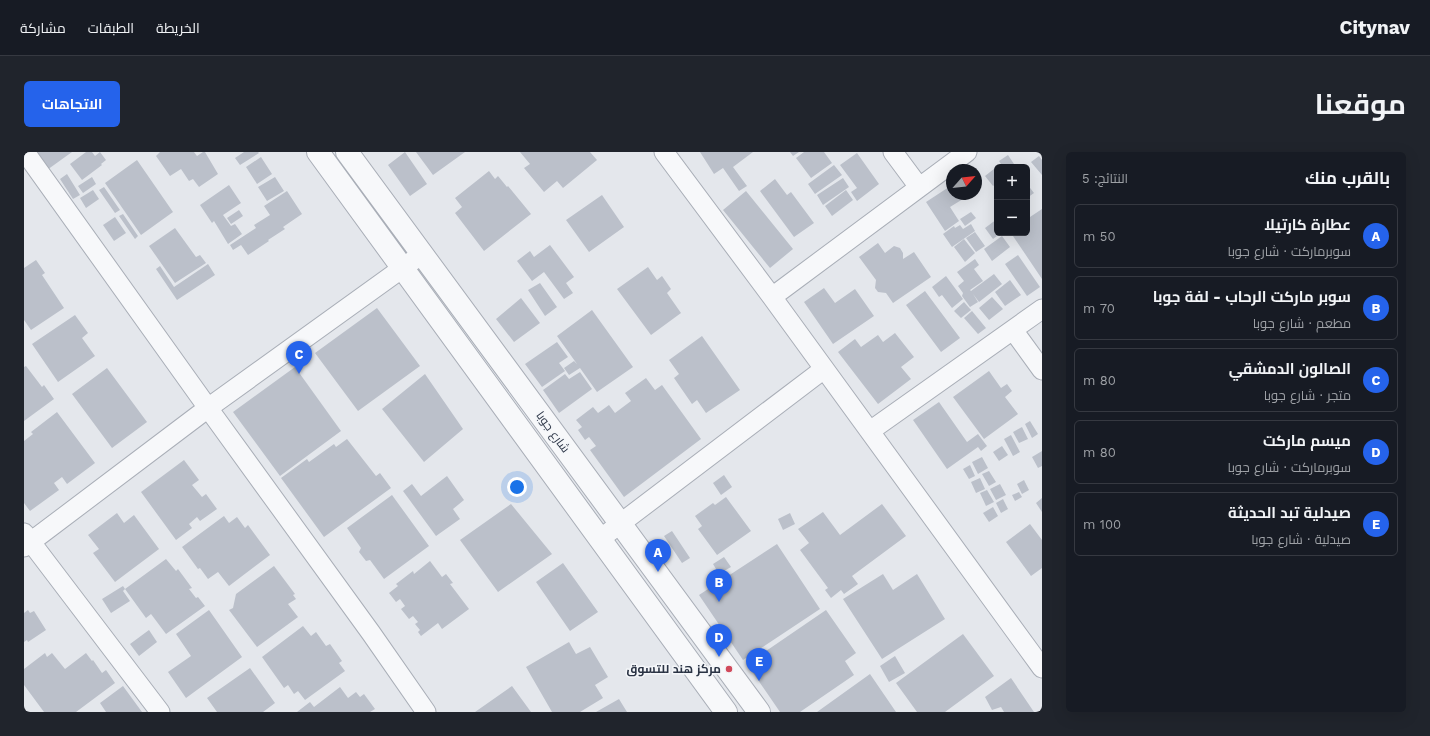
<!DOCTYPE html>
<html lang="ar">
<head>
<meta charset="utf-8">
<style>
  :root { --surface:#171b24; --page:#20242c; --text:#f1f3f6; --muted:#9ea1a6; --line:#363941; --accent:#2563eb }
  body { margin:0; font-family:"Work Sans",Cairo,sans-serif; background:var(--page); color:var(--text); direction:rtl }
  .controls { position:absolute; right:12px; top:12px; display:grid; overflow:hidden; border-radius:6px; box-shadow:0 4px 16px #0002 }
  .controls button { width:36px; height:36px; display:grid; place-items:center; padding:0; border:0; border-bottom:1px solid var(--line); background:var(--surface); color:var(--text); font:20px sans-serif }
  .compass { position:absolute; left:922px; top:12px; width:36px; height:36px; border-radius:50%; background:var(--surface); box-shadow:0 4px 16px #0002; rotate:63deg }
  .you { position:absolute; left:493px; top:335px; width:14px; height:14px; margin:-10px; border:3px solid #fff; border-radius:50%; background:#1a73e8; box-shadow:0 0 0 6px #1a73e833 }
  .badge { display:grid; place-items:center; width:26px; height:26px; border-radius:50%; background:var(--accent); color:#fff; font-size:13px; font-weight:700 }
  .pin { position:absolute; translate:-50% -33px; filter:drop-shadow(0 1px 2px #0008) }
  .pin::after { content:''; position:absolute; top:21px; width:14px; height:12px; background:inherit; clip-path:polygon(0 0,100% 0,50% 100%) }
  .list { margin:0; padding:0; list-style:none }
  h2 { display:flex; justify-content:space-between; align-items:center; height:52px; margin:0; padding:0 16px; font-size:17px }
  h2 small { font-size:13px; font-weight:400; color:var(--muted) }
  .list li { display:grid; grid-template-columns:26px 1fr auto; gap:12px; align-items:center; box-sizing:border-box; height:64px; margin:0 8px 8px; padding:0 8px; border:1px solid var(--line); border-radius:6px }
  .list b { display:block; font-size:15px; white-space:nowrap }
  .list p { margin:0; font-size:13px; white-space:nowrap; color:var(--muted) }
  .list em { font-size:13px; font-style:normal; color:var(--muted) }
  .map { position:relative; flex:none; width:1018px; height:560px; overflow:hidden; direction:ltr; border-radius:6px }
  header { display:flex; align-items:center; gap:24px; box-sizing:border-box; height:56px; padding:0 20px; background:var(--surface); border-bottom:1px solid var(--line) }
  header strong { font-size:19px }
  nav { display:flex; gap:22px; margin-inline-start:auto; font-size:14px }
  .intro { display:flex; align-items:center; justify-content:space-between; box-sizing:border-box; height:96px; padding:0 24px }
  h1 { margin:0; font-size:28px }
  .button { padding:10px 18px; border-radius:6px; background:var(--accent); color:#fff; font-size:14px; font-weight:700 }
  main { display:flex; gap:24px; padding:0 24px }
  aside { flex:1; background:var(--surface); border-radius:6px; box-shadow:0 4px 16px #0002 }
  .map>svg:first-child { display:block }
  .building { fill:#bbc0ca }
  .lines { fill:none; stroke-linecap:round; stroke-linejoin:round }
  .minor-casing { stroke:#a9aeb7; stroke-width:21 }
  .tertiary-casing { stroke:#a9aeb7; stroke-width:24 }
  .minor { stroke:#f7f8fa; stroke-width:19 }
  .tertiary { stroke:#f7f8fa; stroke-width:22 }
  .poi-dot { fill:#d1495b; stroke:#f4f6f9; stroke-width:1.5 }
  .labels { text-anchor:middle; stroke-width:3; stroke-linejoin:round; paint-order:stroke }
  .street-label { font-size:12px; fill:#2b3445; stroke:#f4f6f9 }
  .poi-label { font-size:12px; font-weight:bold; fill:#2b3445; stroke:#f4f6f9; text-anchor:end }
</style>
</head>
<body>
<header>
<strong>Citynav</strong>
<nav><a>الخريطة</a><a>الطبقات</a><a>مشاركة</a></nav>
</header>
<div class="intro"><h1>موقعنا</h1><a class="button">الاتجاهات</a></div>
<main>
<aside>
<h2>بالقرب منك<small>النتائج: 5</small></h2>
<ul class="list">
<li><span class="badge">A</span><div><b>عطارة كارتيلا</b><p>سوبرماركت · شارع جوبا</p></div><em>50 m</em></li>
<li><span class="badge">B</span><div><b>سوبر ماركت الرحاب - لفة جوبا</b><p>مطعم · شارع جوبا</p></div><em>70 m</em></li>
<li><span class="badge">C</span><div><b>الصالون الدمشقي</b><p>متجر · شارع جوبا</p></div><em>80 m</em></li>
<li><span class="badge">D</span><div><b>ميسم ماركت</b><p>سوبرماركت · شارع جوبا</p></div><em>80 m</em></li>
<li><span class="badge">E</span><div><b>صيدلية تبد الحديثة</b><p>صيدلية · شارع جوبا</p></div><em>100 m</em></li>
</ul>
</aside>
<div class="map">
<svg width="1018" height="560" viewBox="0 0 1018 560">
  <rect width="100%" height="100%" fill="#e4e7ec"/>
  <path class="building" d="M10,0H48L23,18Z
    M62,0H68L71,4L76,0L82,8L77,12L78,13L58,28L46,12Z
    M136,0H170L173,4L179,0H181L194,22L175,35L169,27L165,29L157,17L146,24L132,4Z
    M220,0H234L235,1L216,13L211,6Z
    M381,0L403,32L386,44L364,13Z
    M392,0H441L409,23Z
    M496,0H566L573,8L539,36L533,29L520,40L500,16L506,12Z
    M676,0H729L709,15L723,34L715,39L699,16L690,22Z
    M766,0H775L769,4Z
    M780,0H800L808,11L787,26L772,6Z
    M833,1L855,32L833,49L827,40L833,36L816,13Z
    M984,3L992,15H979L975,9Z
    M1015,4L1018,8V23L1007,10Z
    M237,5L248,22L233,32L222,15Z
    M113,8L149,60L117,83L81,31Z
    M810,13L818,23L791,42L784,32Z
    M975,13L976,15H973V31L969,34L961,24Z
    M465,19L471,27L474,24L483,35L484,34L507,62L460,99L431,61L438,55L431,46Z
    M43,22L56,43L49,47L36,27Z
    M68,25L72,32L59,41L54,34Z
    M251,25L260,39L243,49L234,35Z
    M819,26L825,35L799,53L793,43Z
    M751,27L763,43L767,40L790,71L770,85L736,39Z
    M1003,32L1010,41L1003,46Z
    M205,33L217,51L199,63L207,74L211,72L218,82L204,92L190,69L188,71L176,53Z
    M928,33V42H936L939,47L926,55L935,69L921,79L902,50Z
    M80,35L96,58L91,61L75,38Z
    M69,38L75,47L62,56L56,46Z
    M822,38L829,48L808,64L801,54Z
    M263,39L278,62L259,75L261,77L244,88L245,89L224,103L217,93L209,98L206,93L232,76L230,73L246,63L240,54Z
    M722,39L769,97L746,116L699,58Z
    M578,43L600,75L565,100L542,68Z
    M1018,57V127L987,81H1003V67Z
    M215,58L219,64L207,72L203,66Z
    M947,60L952,66L941,74L936,67Z
    M99,62L114,84L111,87L95,64Z
    M91,65L102,81L90,89L79,73Z
    M973,67V81H977L969,87L961,76Z
    M947,72L951,79L928,95L919,82L930,74L931,76L936,73L939,77Z
    M151,76L172,105L176,103L182,111L151,131L125,94Z
    M951,80L961,94L952,100L942,86Z
    M978,84L986,95L968,109L960,97Z
    M940,87L951,101L941,110L930,95Z
    M854,91L861,101L870,94L876,96L879,101V107L890,100L907,125L869,151L862,141L854,140L851,136L852,128L835,105Z
    M526,93L550,125L542,131L549,141L540,147L520,120L508,129L493,109L506,99L510,105Z
    M994,103L1016,135L1003,144L981,112Z
    M951,107L955,113L950,117L959,129L946,138L947,139L970,122L978,132L955,150L949,142L954,150L946,155L938,144L939,141L934,134L940,129L933,120Z
    M12,108L21,121L18,123L40,156L7,178L0,168V116Z
    M184,112L191,123L153,148L132,117L136,114L150,135Z
    M624,115L633,128L638,124L647,137L643,141L657,161L627,183L593,137Z
    M922,124L939,147L928,156L918,143L915,145L908,135Z
    M986,128L997,143L981,154L971,140Z
    M516,131L533,155L521,164L504,138Z
    M800,136L811,151L831,137L850,164L809,192L780,150Z
    M901,139L936,186L917,200L882,153Z
    M968,145L979,157L965,168L955,156Z
    M497,146L516,171L490,190L472,167Z
    M940,150L947,158L937,166L930,159Z
    M353,156L396,214L334,259L291,201Z
    M568,158L609,215L573,240L556,216L545,223L540,216L550,209L553,212L533,184Z
    M948,159L962,176L954,182L940,166Z
    M51,163L64,181L58,186L71,204L34,230L8,192Z
    M871,181L890,205L877,215L887,227L854,252L814,200L831,187L837,195L854,183L859,190Z
    M678,184L716,238L682,261L673,248L668,252L650,226L655,222L645,208Z
    M533,190L544,205L535,211L541,219L518,235L501,212Z
    M2,214L18,235L20,233L30,247L0,269V215Z
    M271,215L317,279L256,324L209,260Z
    M83,216L123,270L88,296L48,242Z
    M965,219L977,236L983,232L988,239L981,245L994,262L960,287L929,245Z
    M556,220L568,237L535,261L519,238L541,222L545,227Z
    M401,222L439,277L400,310L358,257Z
    M622,226L631,238L638,233L677,287L600,345L566,298L572,294L565,285L561,288L554,278L558,275L552,268L569,255L574,261L585,253L591,261L607,249L601,241Z
    M915,250L943,290L954,282L963,294L957,299L954,295L923,317L889,268Z
    M33,260L71,311L43,332L38,325L30,331L35,338L6,359L0,351V289L9,282L7,280Z
    M1006,269L1014,282L1008,286L1001,272Z
    M998,275L1004,287L995,291L989,280Z
    M987,283L996,300L989,304L980,287Z
    M323,287L352,324L356,321L367,336L300,385L257,326L283,307L285,310L310,292L312,295Z
    M978,294L984,303L975,309L969,300Z
    M1018,299V314L1014,316L1008,305Z
    M958,305L964,316L954,322L948,310Z
    M160,308L175,328L168,333L178,345L182,342L193,357L176,369L173,365L165,372L168,376L152,388L117,340Z
    M946,313L951,324L945,327L939,317Z
    M965,319L972,330L965,334L958,322Z
    M700,323L708,335L697,343L689,331Z
    M423,324L440,348L429,357L436,367L412,384L379,339L388,332L397,344Z
    M956,326L961,337L952,341L947,330Z
    M1000,328L1005,338L998,342L993,332Z
    M976,332L982,343L972,348L966,337Z
    M963,338L970,350L962,354L956,341Z
    M995,340L998,345L991,349L988,343Z
    M368,343L405,394L360,427L346,408L342,409L335,400L337,396L323,376Z
    M702,345L727,379L693,403L674,377L678,374L671,364L689,351L691,353Z
    M1018,346V360L1012,351Z
    M979,347L984,357L977,361L972,351Z
    M487,352L528,402L474,440L436,388Z
    M858,352L882,384L828,424L834,432L820,442L817,438L807,446L801,438L804,436L776,398L785,391L774,377L799,360L816,383Z
    M969,355L974,364L965,370L959,361Z
    M93,361L100,371L110,363L135,397L91,430L69,401L75,397L64,383Z
    M766,361L771,372L759,378L754,367Z
    M200,364L205,371L213,365L221,376L224,373L246,403L205,434L194,420L184,427L176,416L174,417L158,395Z
    M1006,372L1018,388V416L1007,424L982,390Z
    M648,379L666,406L658,411L640,384Z
    M753,392L796,457L719,508L675,443Z
    M700,405L707,415L695,422L689,412Z
    M142,407L152,419L154,417L168,436L165,437L172,446L174,445L181,454L142,482L127,462L122,466L101,437Z
    M406,409L418,425L422,422L429,431L426,432L445,457L418,477L414,471L397,484L394,480L396,478L391,472L394,470L389,464L385,467L377,457L381,454L376,447L372,450L365,441L374,434L372,432L389,419L390,422Z
    M539,411L574,460L546,479L512,430Z
    M250,414L271,442L269,443L272,447L264,452L274,465L233,495L205,458L209,456L212,442Z
    M859,422L869,438L893,422L921,467L858,507L819,447Z
    M99,434L101,437L99,439L106,449L87,461L78,447Z
    M4,458L6,461L10,459L22,478L4,490L3,488L0,490V461Z
    M185,458L218,505L162,546L144,520L167,504L152,482Z
    M802,458L832,501L821,509L830,523L776,560H756L723,512Z
    M279,474L287,484L292,480L302,494L306,492L318,509L315,511L321,519L281,548L274,539L270,542L264,533L260,536L238,505Z
    M125,478L133,490L115,504L106,492Z
    M939,482L970,524L921,560H893L872,531Z
    M545,490L552,502L566,495L584,525L571,533L579,546L556,560H528L502,515Z
    M21,501L23,505L28,501L41,517L62,501L68,509L69,508L78,521L82,518L91,531L52,560H20L0,533V517Z
    M871,504L881,521L865,530L856,514Z
    M226,516L251,551L239,560H193L183,546Z
    M846,522L872,560H793Z
    M987,526L1010,560H980L977,555L968,558L961,545Z
    M99,534L118,560H82L76,551Z
    M488,534L507,560H451Z
    M316,535L324,546L332,540L336,545L340,542L351,557L346,560H273L286,550L290,555Z
    M595,547L603,560H572Z"/>
  <g class="lines">
    <g class="minor-casing">
      <path id="minor" d="M1,0L184,256L347,481L402,560
        M640,0L748,145L1018,516
        M869,0L895,35
        M748,145L943,0
        M989,178L1018,218
        M846,279L1018,157
        M0,381L136,560
        M576,387L800,217
        M0,395L184,256L398,102"/>
    </g>
    <g class="tertiary-casing">
      <path id="tertiary" d="M294,0L702,560
        M323,0L735,560"/>
    </g>
    <use href="#minor" class="minor"/>
    <use href="#tertiary" class="tertiary"/>
  </g>
  <circle class="poi-dot" cx="705" cy="517" r="4"/>
  <g class="labels">
    <g class="street-label">
      <text transform="translate(529 280) rotate(54)" y="4">شارع جوبا</text>
    </g>
    <g class="poi-label">
      <text x="697" y="521">مركز هند للتسوق</text>
    </g>
  </g>
</svg>
<div class="controls">
<button>+</button>
<button>−</button>
</div>
<svg class="compass" viewBox="-18 -18 36 36"><path d="M0-13l5 13h-10z" fill="#e53935"/><path d="M0 13l5-13h-10z" fill="#9ea1a6"/></svg>
<div class="you"></div>
<div class="pin badge" style="left:634px;top:420px">A</div>
<div class="pin badge" style="left:695px;top:450px">B</div>
<div class="pin badge" style="left:275px;top:222px">C</div>
<div class="pin badge" style="left:695px;top:505px">D</div>
<div class="pin badge" style="left:735px;top:529px">E</div>
</div>
</main>
</body>
</html>
